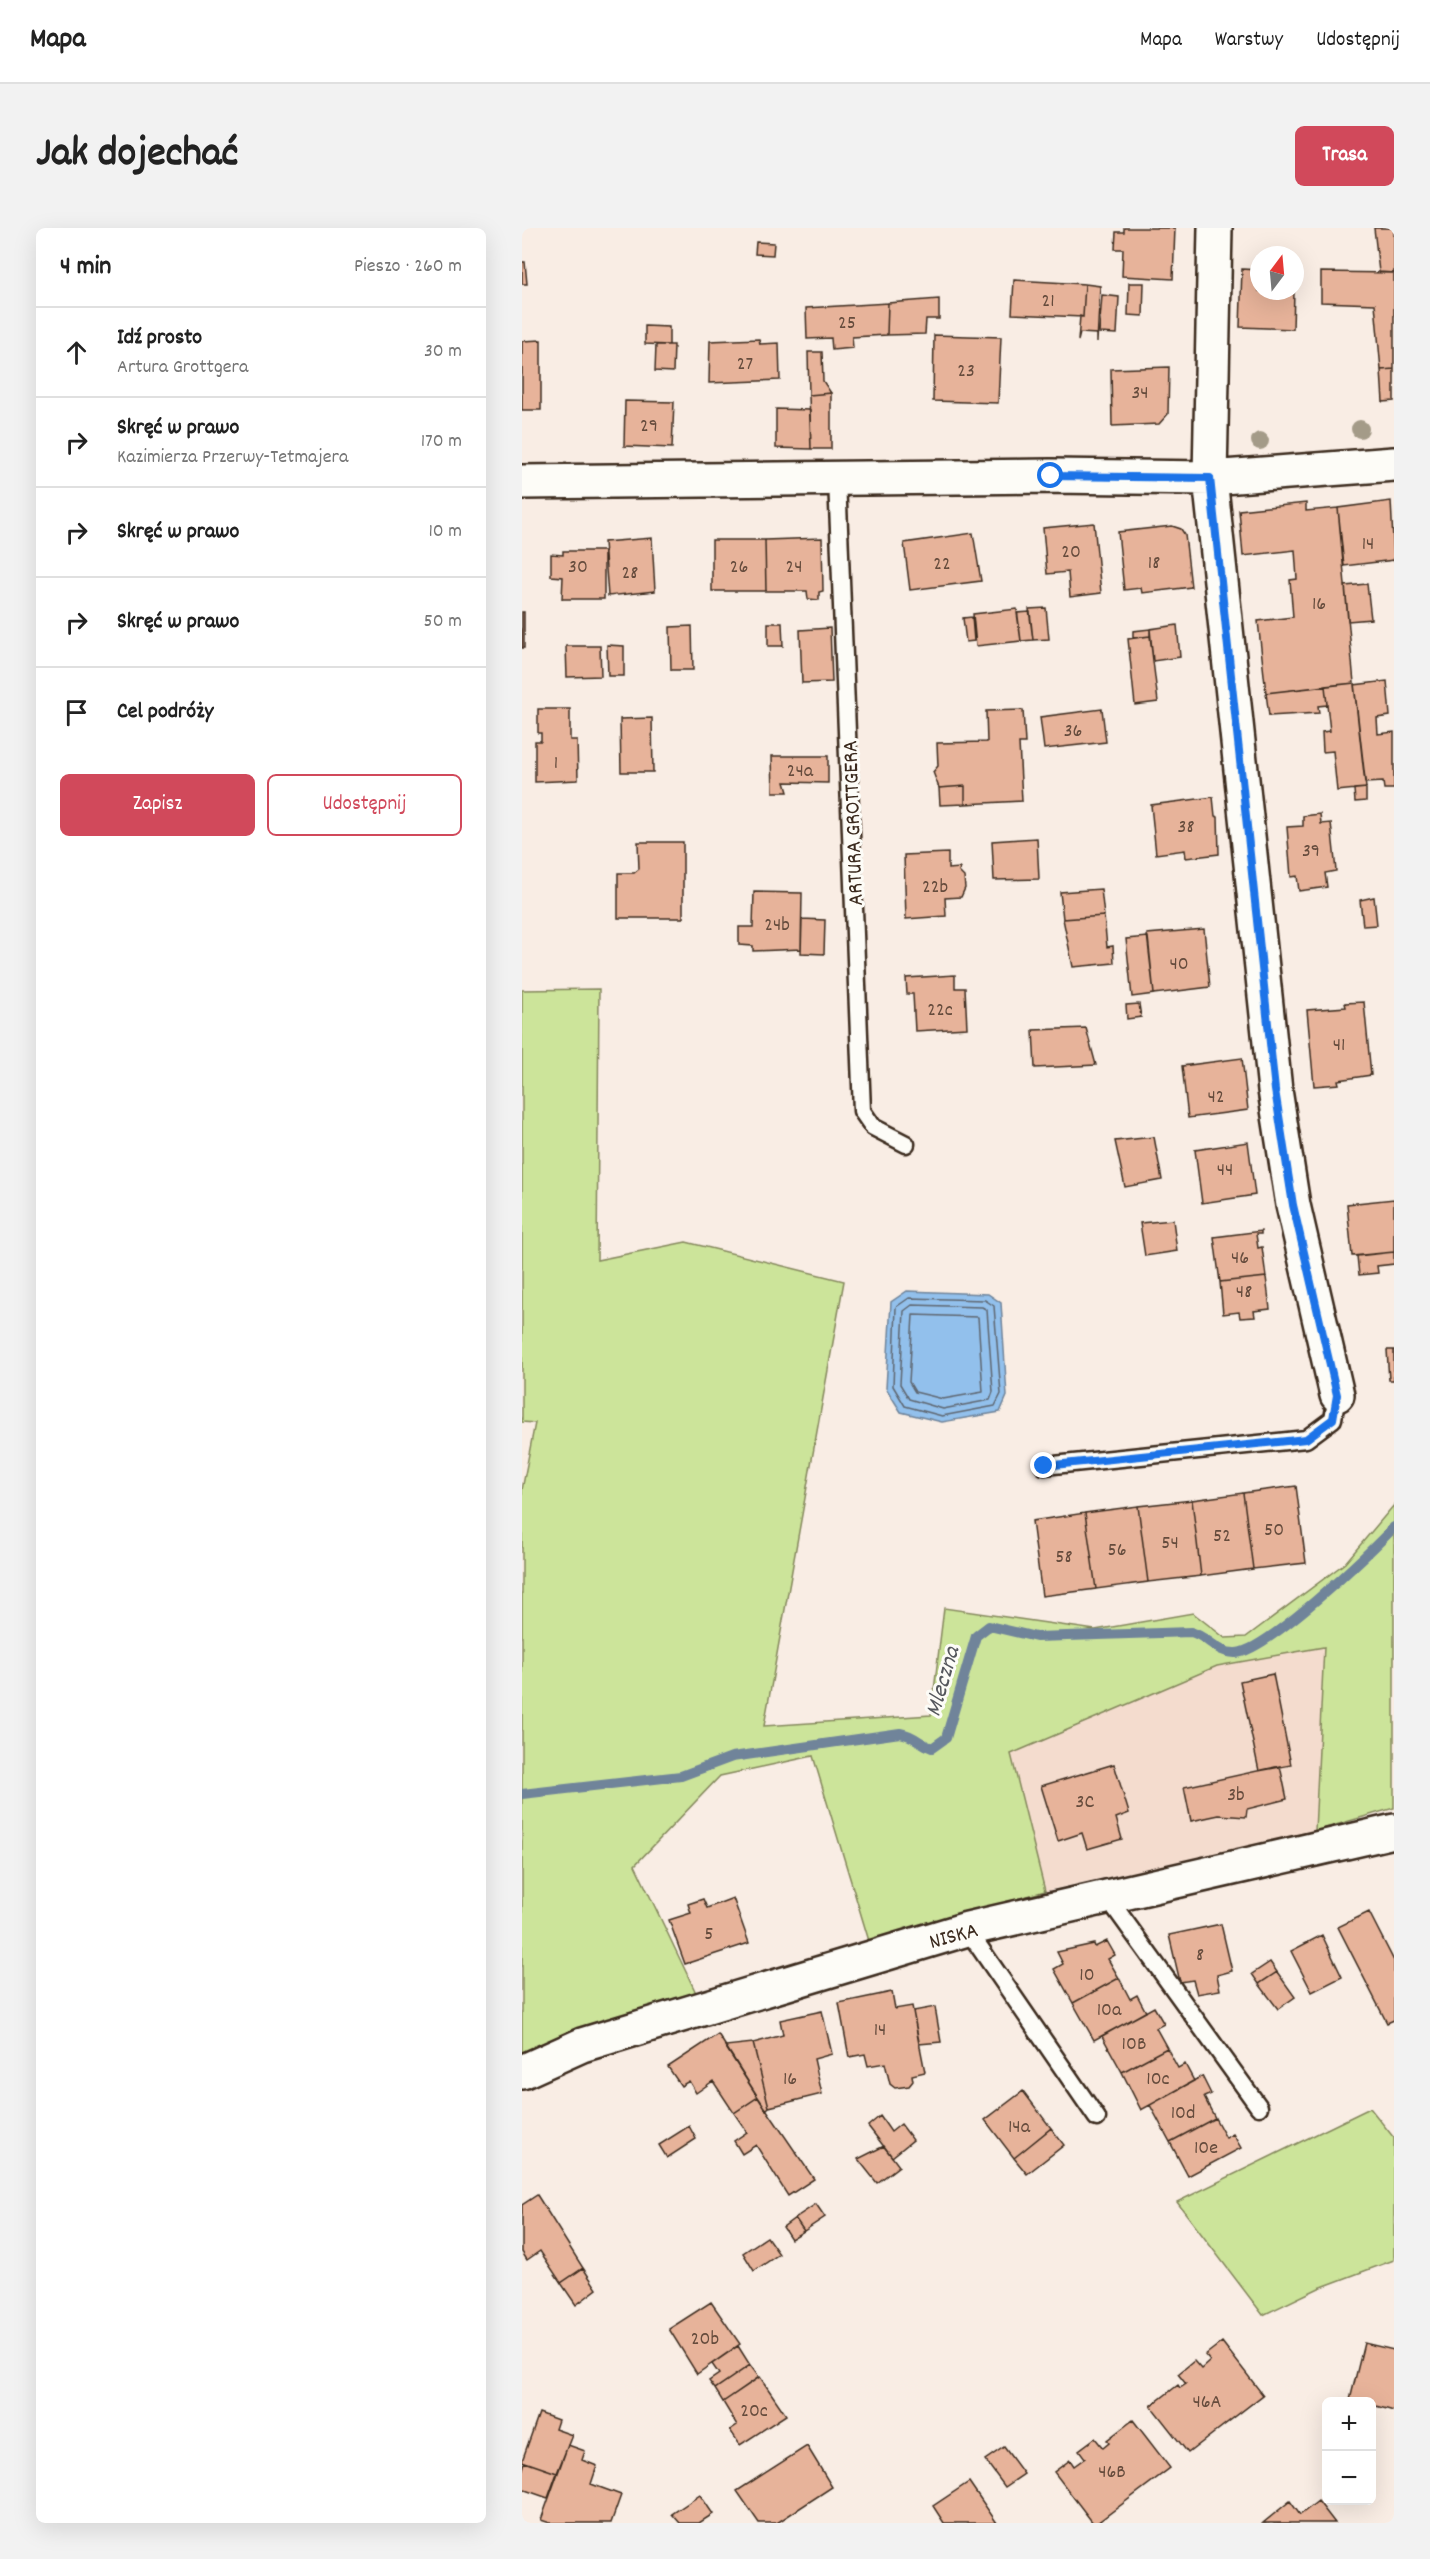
<!DOCTYPE html>
<html lang="pl">
<head>
<meta charset="utf-8">
<style>
  :root { --surface:#fff; --page:#f2f2f2; --text:#222; --muted:#767676; --line:#e0e0e0; --accent:#d1495b }
  body { margin:0; font-family:Dekko,sans-serif; background:var(--page); color:var(--text) }
  .controls { position:absolute; right:18px; bottom:18px; display:grid; overflow:hidden; border-radius:9px; box-shadow:0 6px 24px #0002 }
  .controls button { width:54px; height:54px; display:grid; place-items:center; padding:0; border:0; border-bottom:2px solid var(--line); background:var(--surface); color:var(--text); font:30px sans-serif }
  .compass { position:absolute; left:728px; top:18px; width:54px; height:54px; border-radius:50%; background:var(--surface); box-shadow:0 6px 24px #0002; rotate:16deg }
  .stop { position:absolute; width:18px; height:18px; margin:-14px; border:4px solid #1a73e8; border-radius:50%; background:#fff }
  .stop.end { background:#1a73e8; border-color:#fff; box-shadow:0 2px 6px #0008 }
  .list { margin:0; padding:0; list-style:none }
  h2 { display:flex; justify-content:space-between; align-items:center; height:78px; margin:0; padding:0 24px; font-size:26px }
  h2 small { font-size:20px; font-weight:400; color:var(--muted) }
  .list li { display:grid; grid-template-columns:39px 1fr auto; gap:18px; align-items:center; box-sizing:border-box; height:90px; padding:0 24px; border-top:2px solid var(--line) }
  .list b { display:block; font-size:22px; white-space:nowrap }
  .list p { margin:0; font-size:20px; white-space:nowrap; color:var(--muted) }
  .list em { font-size:20px; font-style:normal; color:var(--muted) }
  .actions { display:flex; gap:12px; padding:18px 24px }
  .actions a { flex:1; padding:14px 0; border:2px solid var(--accent); border-radius:9px; text-align:center; font-size:21px; color:var(--accent) }
  .actions .main { background:var(--accent); color:#fff }
  .icon { flex:none; width:33px; height:33px; fill:none; stroke:currentColor; stroke-width:2; stroke-linecap:round; stroke-linejoin:round }
  .map { position:relative; flex:none; width:872px; height:2295px; overflow:hidden; border-radius:9px }
  header { display:flex; align-items:center; gap:36px; box-sizing:border-box; height:84px; padding:0 30px; background:var(--surface); border-bottom:2px solid var(--line) }
  header strong { font-size:28px }
  nav { display:flex; gap:33px; margin-inline-start:auto; font-size:21px }
  .intro { display:flex; align-items:center; justify-content:space-between; box-sizing:border-box; height:144px; padding:0 36px }
  h1 { margin:0; font-size:42px }
  .button { padding:15px 27px; border-radius:9px; background:var(--accent); color:#fff; font-size:21px; font-weight:700 }
  main { display:flex; gap:36px; padding:0 36px }
  aside { flex:1; background:var(--surface); border-radius:9px; box-shadow:0 6px 24px #0002 }
  .map>svg:first-child { display:block }
  .built { fill:#f4dcce }
  .green { fill:#cce49a; stroke:#84875c; stroke-width:1.5 }
  .water { fill:#92c0ec; stroke:#6f849a; stroke-width:1.5 }
  .lines { fill:none; stroke-linecap:round; stroke-linejoin:round }
  .shore { stroke:#5e6670; stroke-width:1.5 }
  .stream { stroke:#6f849a; stroke-width:10 }
  .building { fill:#e7b39a; stroke:#3b2a1e; stroke-width:1.5 }
  .lane-casing { stroke:#3b2a1e; stroke-width:21 }
  .street-casing { stroke:#3b2a1e; stroke-width:38 }
  .lane { stroke:#fdfcf7; stroke-width:16 }
  .street { stroke:#fdfcf7; stroke-width:33 }
  .tree { fill:#a49b88 }
  .route { stroke:#1a73e8; stroke-width:8 }
  .labels { text-anchor:middle; stroke-width:6; stroke-linejoin:round; paint-order:stroke }
  .number-label { font-size:20px; fill:#664c3d }
  .street-label { font-size:22px; fill:#3b2a1e; stroke:#fdfcf7 }
  .water-label { font-size:24px; font-style:italic; fill:#55575c; stroke:#fdfcf7 }
</style>
</head>
<body>
<header>
<strong>Mapa</strong>
<nav><a>Mapa</a><a>Warstwy</a><a>Udostępnij</a></nav>
</header>
<div class="intro"><h1>Jak dojechać</h1><a class="button">Trasa</a></div>
<main>
<aside>
<h2>4 min<small>Pieszo · 260 m</small></h2>
<ul class="list">
<li><svg class="icon" aria-label="ahead" viewBox="0 0 24 24"><path d="M12 20V5M6 11l6-6 6 6"/></svg><div><b>Idź prosto</b><p>Artura Grottgera</p></div><em>30 m</em></li>
<li><svg class="icon" aria-label="right" viewBox="0 0 24 24"><path d="M7 20v-9h11M14 6l5 5-5 5"/></svg><div><b>Skręć w prawo</b><p>Kazimierza Przerwy-Tetmajera</p></div><em>170 m</em></li>
<li><svg class="icon" aria-label="right" viewBox="0 0 24 24"><path d="M7 20v-9h11M14 6l5 5-5 5"/></svg><div><b>Skręć w prawo</b></div><em>10 m</em></li>
<li><svg class="icon" aria-label="right" viewBox="0 0 24 24"><path d="M7 20v-9h11M14 6l5 5-5 5"/></svg><div><b>Skręć w prawo</b></div><em>50 m</em></li>
<li><svg class="icon" aria-label="arrive" viewBox="0 0 24 24"><path d="M6 21V4h12l-3 4 3 4H6"/></svg><div><b>Cel podróży</b></div></li>
</ul>
<div class="actions"><a class="main">Zapisz</a><a>Udostępnij</a></div>
</aside>
<div class="map">
<svg width="872" height="2295" viewBox="0 0 872 2295">
  <rect width="100%" height="100%" fill="#f9ede4"/>
  <filter id="ink" filterUnits="userSpaceOnUse"><feTurbulence type="fractalNoise" baseFrequency=".0167" numOctaves="2"/><feDisplacementMap in="SourceGraphic" scale="12" xChannelSelector="R" yChannelSelector="G"/><feConvolveMatrix kernelMatrix="1 2 1 2 8 2 1 2 1" color-interpolation-filters="sRGB"/></filter>
  <g filter="url(#ink)">
    <path class="built" d="M802,1419L793,1603L523,1663L488,1526L695,1438Z"/>
    <path class="green" d="M77,761L75,1032L164,1014L322,1053L242,1498L409,1487L422,1380L573,1402L671,1385L703,1410L724,1409L823,1335L872,1277V1580L793,1603L802,1419L695,1438L489,1526L523,1663L347,1713L291,1528L198,1548L113,1637L176,1769L0,1834V1262L13,1195L0,1194V762Z
      M848,1880L872,1910V2032L797,2060L741,2087L655,1974Z"/>
    <path class="water" d="M385,1063L466,1066L479,1075L485,1168L478,1184L420,1194L379,1184L364,1160L369,1074Z"/>
    <g class="lines">
      <path class="shore" d="M387,1070L463,1072L472,1078L479,1166L473,1178L420,1188L383,1178L371,1158L374,1079Z
        M390,1077L460,1079L465,1082L471,1164L468,1172L421,1181L387,1171L378,1156L382,1083Z
        M391,1087L456,1089L461,1164L421,1171L393,1164L387,1154Z"/>
      <path class="stream" d="M0,1566L159,1548L210,1529L378,1505C394,1508 396,1515 410,1520L424,1510L454,1408L467,1398L514,1409L669,1404C685,1408 696,1426 714,1425C744,1424 849,1324 872,1299"/>
    </g>
    <path class="building" d="M602,0H653L651,51L600,48L601,21H593L594,4H602Z
      M852,0H872V45L857,44Z
      M234,14L252,15L251,27L233,26Z
      M0,34H3L5,56H0Z
      M720,41L737,42V63H772L771,101L718,99Z
      M799,44L872,45V141L859,142L853,76L799,74Z
      M492,52L563,56L561,89L490,86Z
      M607,55H622L621,88L606,87Z
      M563,56L578,58L575,114V106L558,105L556,113L558,88L561,89Z
      M580,67L597,69L595,106L577,105Z
      M417,71V91H404L403,106L365,107L366,75Z
      M366,75L365,107L330,109L331,120L310,122L309,110L285,111L284,80Z
      M123,98L147,99V117L123,116Z
      M412,107L479,109L476,175L411,173Z
      M237,111L238,116L257,115L258,152L187,155L188,113Z
      M19,112V182H0V113Z
      M134,117H152L151,144L133,143Z
      M286,124H300L301,153L309,165L287,167Z
      M647,139L646,186L637,196L590,198L589,141Z
      M872,141V173L861,174L859,142Z
      M309,165V221H289L287,167Z
      M103,173L152,174L150,220L102,218Z
      M254,181L288,182L289,221L254,220Z
      M869,273L872,332L822,338L816,280Z
      M784,275V283L816,280L832,455L744,465L736,393L771,389L768,352L775,351L773,322L721,328L717,282Z
      M572,295L579,365L548,369L546,344L525,346L521,300Z
      M650,298L659,301L663,307L669,359L620,365L619,360L602,362L596,304Z
      M451,305L459,353L388,362L382,315Z
      M130,310L133,363L86,368L82,314Z
      M300,310L301,363L297,364V372L286,371L285,363H244L243,312Z
      M190,312H243L244,363H190Z
      M41,323H82V371H40L41,349L29,348V326L41,327Z
      M845,356L849,391L826,393L823,358Z
      M524,380L527,411L511,412L507,381Z
      M495,381L499,413L454,418L451,386Z
      M0,384H2V420H0Z
      M508,384L511,412L499,413L495,385Z
      M450,389L452,413L444,414L441,390Z
      M246,395H260L261,418H246Z
      M655,397L658,429L631,433L628,401Z
      M170,398L171,442H149L148,399Z
      M308,400L310,454L280,455L278,402Z
      M628,401V408L611,410V403Z
      M628,408L636,474L613,477L606,411Z
      M85,417L102,418V448H86Z
      M44,418H78L79,448L45,449Z
      M865,453L868,488L855,490L856,506L872,504V561H862L861,554L843,555L832,457Z
      M832,455L844,560L815,563L811,523L801,524L800,504L808,503L803,458Z
      M803,458L805,477L796,478L797,485L747,488L744,465Z
      M16,481H48V512H55L56,552L13,554V513H19V505H16Z
      M580,481L584,514L522,521L518,489Z
      M501,482L503,515H497L500,573L443,576V558L417,560L411,544L416,538L415,515L465,514L464,483Z
      M130,490L131,544H99L98,491Z
      M250,528H306V555L263,554L266,564H251Z
      M443,558V576L418,577L417,560Z
      M844,560V573L833,574L832,561Z
      M691,569L693,588L696,589L697,626L664,630L663,622L634,626L629,577Z
      M798,586L799,596L809,595L814,643L803,645L805,659L777,663L775,648L769,649L765,599L781,598V588Z
      M515,610L517,651L472,652L470,613Z
      M116,614H161V690H96V645H112L117,641Z
      M426,625V641L438,640L437,644L442,649L443,660L439,669L423,670L424,688L384,691L382,627Z
      M579,661L582,688L541,691L538,664Z
      M232,664L280,665L279,721L231,723V718L217,717V699H231Z
      M852,669L855,697L841,698L838,672Z
      M582,688L585,719L591,718L592,735L551,739L541,691Z
      M280,691L303,692L302,726L279,725Z
      M682,701L688,759L632,766L625,706Z
      M626,709L632,766L610,769L604,711Z
      M433,747V760H443L445,800L393,803L391,766H385L384,750Z
      M842,774L849,847L816,852L817,856L792,858L785,782L824,779L823,775Z
      M617,776L619,789L605,791L604,777Z
      M564,800L574,837L513,840L511,802Z
      M720,830L726,882L666,890L660,838Z
      M632,909L640,952L603,959L593,913Z
      M726,914L733,967L680,975L673,922Z
      M872,971V1024L830,1028L825,976Z
      M651,992L655,1023L623,1028L618,995Z
      M739,1003V1006H734L736,1020L740,1019L744,1049L698,1054L692,1009Z
      M872,1024V1036L855,1038L856,1045L837,1047L835,1028Z
      M744,1049L748,1081L732,1083L733,1089L718,1090L717,1084L701,1086L698,1054Z
      M865,1122H872V1152H867Z
      M774,1258L784,1335L731,1341L721,1265Z
      M721,1265L731,1341L679,1348L670,1272Z
      M670,1272L679,1348L626,1354L616,1278Z
      M616,1278L626,1354L574,1361L563,1285Z
      M563,1285L574,1361L520,1368L510,1293Z
      M751,1446L769,1537L737,1543L718,1453Z
      M592,1536L607,1585L594,1590L600,1611L565,1621L560,1605L536,1613L519,1558Z
      M758,1538L765,1571L725,1581L724,1589L697,1587L669,1593L662,1559Z
      M211,1670L227,1715L163,1736L147,1692L169,1685L166,1676L181,1671L185,1680Z
      M847,1684L872,1733V1792L865,1795L816,1699Z
      M699,1696L710,1743L695,1747L698,1762L675,1766L671,1752L658,1754L647,1707Z
      M800,1707L820,1749L790,1764L769,1723Z
      M585,1713L593,1727L586,1731L597,1750L551,1775L532,1741L541,1736L535,1724L572,1716L573,1719Z
      M748,1734L755,1744L737,1756L730,1746Z
      M755,1744L773,1769L756,1781L737,1756Z
      M597,1750L608,1771L615,1767L624,1784L572,1812L551,1775Z
      M370,1764L373,1781L390,1778L403,1844L390,1847L391,1853L387,1858L373,1860L368,1856L363,1835L346,1838L343,1826L327,1829L317,1775Z
      M413,1779L419,1814L397,1816L391,1783Z
      M632,1779L642,1796L634,1800L645,1820L600,1844L580,1808Z
      M300,1783L310,1826L292,1831L300,1866L247,1879L231,1815L261,1807L258,1792Z
      M196,1806L236,1869L212,1885L191,1853L174,1865L167,1853L159,1858L146,1839Z
      M231,1815L247,1879L244,1882L203,1818Z
      M645,1820L656,1840L663,1836L672,1853L619,1882L600,1844Z
      M680,1848L689,1866L682,1869L693,1890L648,1914L628,1877Z
      M501,1863L529,1900L492,1930L463,1892Z
      M236,1869L292,1951L266,1968L234,1917L220,1926L212,1913L225,1904L212,1885Z
      M358,1888L369,1904L379,1896L391,1912L370,1929L346,1898Z
      M693,1890L704,1910L711,1906L719,1920L666,1948L648,1914Z
      M167,1898L174,1911L145,1930L137,1917Z
      M529,1900L542,1917L505,1946L492,1930Z
      M362,1918L377,1938L355,1955L336,1931Z
      M15,1967L61,2040L39,2055L18,2023L5,2032L0,2024V1977Z
      M294,1976L303,1989L282,2003L273,1990Z
      M273,1990L282,2003L269,2011L261,1999Z
      M245,2009L257,2026L232,2043L221,2025Z
      M61,2040L75,2061L54,2077L39,2055Z
      M189,2074L218,2116L175,2146L147,2101Z
      M700,2114L741,2167L666,2225L629,2178L656,2157L658,2160L664,2156L656,2146L672,2133L679,2141L688,2133L683,2127Z
      M842,2115L872,2122V2183L850,2177V2174L828,2172Z
      M216,2118L228,2137L193,2161L187,2153L197,2146L190,2136Z
      M228,2137L237,2149L201,2174L193,2161Z
      M238,2149L264,2187L218,2217L208,2202L215,2197L201,2174Z
      M17,2185L36,2192L33,2201L50,2207L35,2245L0,2233Z
      M611,2192L648,2240L575,2295H571L532,2244L548,2232L552,2238L563,2230L557,2222L573,2210L581,2220L587,2215L585,2212Z
      M46,2217L63,2223L60,2232L75,2238L69,2256L99,2267L89,2295H28L19,2292Z
      M285,2218L310,2259L255,2295H237L215,2263Z
      M482,2219L502,2246L483,2259L463,2232Z
      M3,2234L35,2245L26,2270L0,2261V2244Z
      M447,2254L475,2295H422L411,2278Z
      M178,2267L191,2286L177,2295H158L150,2286Z
      M768,2273L778,2287L796,2273L813,2295H741Z"/>
    <g class="lines">
      <g class="lane-casing">
        <path id="lane" d="M315,251L340,883L351,899L384,916
          M522,1238L784,1211L811,1191L815,1167
          M586,1670L737,1879
          M445,1701L575,1890"/>
      </g>
      <g class="street-casing">
        <path id="street" d="M693,0L688,250L753,862L771,977L815,1167
          M0,254L529,248L688,250L872,236
          M0,1844L60,1817L445,1701L872,1603"/>
      </g>
      <use href="#lane" class="lane"/>
      <use href="#street" class="street"/>
    </g>
    <g class="tree">
      <circle cx="838" cy="201" r="9"/>
      <circle cx="738" cy="213" r="9"/>
    </g>
  </g>
  <g class="lines" filter="url(#ink)">
    <path class="route" d="M522,1238L784,1211L811,1191L815,1167L771,977L753,862L688,250L529,248"/>
  </g>
  <g class="labels">
    <g class="number-label">
      <text x="526" y="78">21</text>
      <text x="325" y="100">25</text>
      <text x="223" y="141">27</text>
      <text x="444" y="148">23</text>
      <text x="618" y="170">34</text>
      <text x="127" y="203">29</text>
      <text x="846" y="321">14</text>
      <text x="549" y="329">20</text>
      <text x="632" y="340">18</text>
      <text x="420" y="341">22</text>
      <text x="56" y="344">30</text>
      <text x="217" y="344">26</text>
      <text x="272" y="344">24</text>
      <text x="108" y="350">28</text>
      <text x="797" y="381">16</text>
      <text x="551" y="508">36</text>
      <text x="34" y="540">1</text>
      <text x="278" y="548">24a</text>
      <text x="664" y="604">38</text>
      <text x="789" y="628">39</text>
      <text x="413" y="664">22b</text>
      <text x="255" y="702">24b</text>
      <text x="657" y="741">40</text>
      <text x="418" y="787">22c</text>
      <text x="817" y="822">41</text>
      <text x="694" y="874">42</text>
      <text x="703" y="947">44</text>
      <text x="718" y="1035">46</text>
      <text x="722" y="1069">48</text>
      <text x="752" y="1307">50</text>
      <text x="700" y="1313">52</text>
      <text x="648" y="1320">54</text>
      <text x="595" y="1327">56</text>
      <text x="542" y="1334">58</text>
      <text x="714" y="1572">3b</text>
      <text x="563" y="1579">3C</text>
      <text x="187" y="1711">5</text>
      <text x="678" y="1732">8</text>
      <text x="565" y="1752">10</text>
      <text x="587" y="1787">10a</text>
      <text x="358" y="1807">14</text>
      <text x="612" y="1821">10B</text>
      <text x="268" y="1856">16</text>
      <text x="636" y="1856">10c</text>
      <text x="661" y="1890">10d</text>
      <text x="497" y="1904">14a</text>
      <text x="684" y="1925">10e</text>
      <text x="183" y="2116">20b</text>
      <text x="685" y="2179">46A</text>
      <text x="232" y="2188">20c</text>
      <text x="590" y="2249">46B</text>
    </g>
    <g class="street-label">
      <text transform="translate(329 595) rotate(-92)" y="8">ARTURA GROTTGERA</text>
      <text transform="translate(431 1706) rotate(-15)" y="8">NISKA</text>
    </g>
    <g class="water-label">
      <text transform="translate(419 1453) rotate(-74)" y="8">Mleczna</text>
    </g>
  </g>
</svg>
<div class="controls">
<button>+</button>
<button>−</button>
</div>
<svg class="compass" viewBox="-18 -18 36 36"><path d="M0-13l5 13h-10z" fill="#e53935"/><path d="M0 13l5-13h-10z" fill="#767676"/></svg>
<div class="stop" style="left:529px;top:248px"></div>
<div class="stop end" style="left:522px;top:1238px"></div>
</div>
</main>
</body>
</html>
